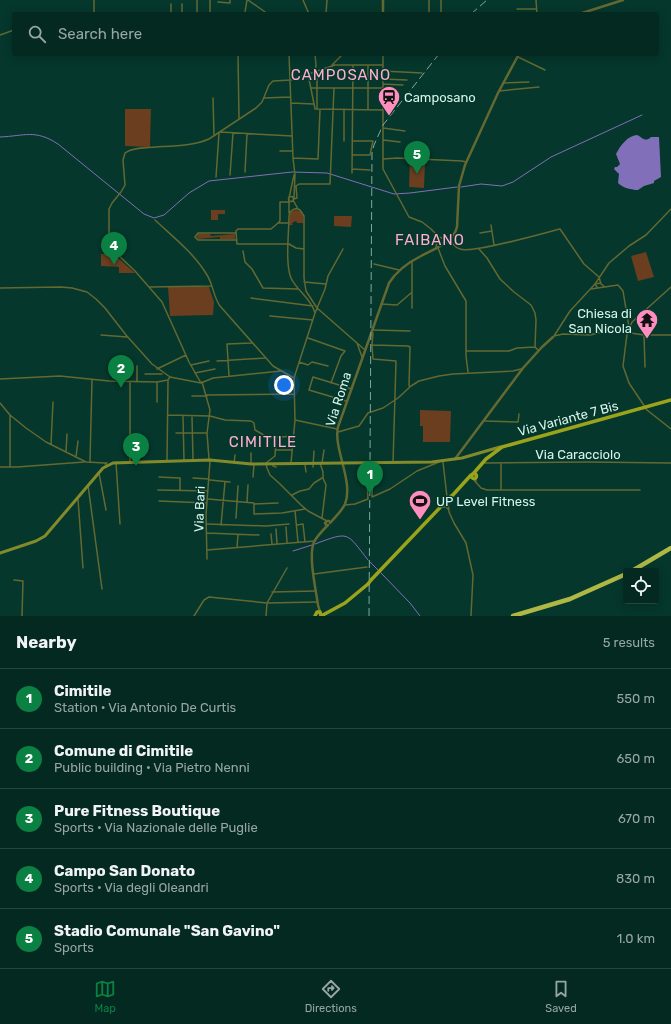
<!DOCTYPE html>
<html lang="en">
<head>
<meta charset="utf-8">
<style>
  :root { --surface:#042921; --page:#0d312a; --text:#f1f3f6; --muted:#97a6a5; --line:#25453f; --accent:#0b8043 }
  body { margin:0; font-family:Rubik,sans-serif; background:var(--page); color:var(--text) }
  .controls { position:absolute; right:12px; bottom:12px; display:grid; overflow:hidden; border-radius:4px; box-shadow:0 2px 10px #0003 }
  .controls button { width:36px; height:36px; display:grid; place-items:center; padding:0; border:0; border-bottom:1px solid var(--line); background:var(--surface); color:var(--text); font:20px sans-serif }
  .you { position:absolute; left:284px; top:385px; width:14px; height:14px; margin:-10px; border:3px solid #fff; border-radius:50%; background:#1a73e8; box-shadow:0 0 0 6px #1a73e833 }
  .badge { display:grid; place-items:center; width:26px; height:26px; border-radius:50%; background:var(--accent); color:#fff; font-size:13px; font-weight:700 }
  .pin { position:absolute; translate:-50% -33px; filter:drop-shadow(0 1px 2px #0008) }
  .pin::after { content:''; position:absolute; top:21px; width:14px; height:12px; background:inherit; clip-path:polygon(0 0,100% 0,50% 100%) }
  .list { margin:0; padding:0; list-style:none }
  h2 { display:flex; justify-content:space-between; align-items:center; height:52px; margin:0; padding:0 16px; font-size:17px }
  h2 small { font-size:13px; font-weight:400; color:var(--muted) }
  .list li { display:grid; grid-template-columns:26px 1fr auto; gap:12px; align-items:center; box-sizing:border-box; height:60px; padding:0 16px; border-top:1px solid var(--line) }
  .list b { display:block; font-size:15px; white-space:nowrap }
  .list p { margin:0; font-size:13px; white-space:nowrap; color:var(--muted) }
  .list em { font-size:13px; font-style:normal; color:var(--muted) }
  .icon { flex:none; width:22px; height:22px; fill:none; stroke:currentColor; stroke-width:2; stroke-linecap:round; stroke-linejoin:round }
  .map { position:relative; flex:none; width:671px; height:616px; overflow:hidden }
  .search { position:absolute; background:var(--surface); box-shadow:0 2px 10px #0003; left:12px; right:12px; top:12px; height:44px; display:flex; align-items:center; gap:10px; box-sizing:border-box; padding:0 14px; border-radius:4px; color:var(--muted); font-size:15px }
  .sheet { height:352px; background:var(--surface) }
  nav { display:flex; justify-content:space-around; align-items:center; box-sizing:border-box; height:56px; border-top:1px solid var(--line); background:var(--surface); font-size:11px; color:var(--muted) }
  nav a { display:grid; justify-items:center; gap:2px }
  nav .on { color:var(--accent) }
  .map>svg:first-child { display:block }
  .green { fill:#6a3e1f }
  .water { fill:#816fb9 }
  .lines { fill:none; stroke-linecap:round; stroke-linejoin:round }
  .stream { stroke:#816fb9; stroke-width:1 }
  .minor { stroke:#646932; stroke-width:1.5 }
  .tertiary { stroke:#646932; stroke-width:2.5 }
  .secondary { stroke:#838a2b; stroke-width:3 }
  .primary { stroke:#9aa31b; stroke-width:3.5 }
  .motorway { stroke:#afb845; stroke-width:4.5 }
  .rail { stroke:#82a89d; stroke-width:1; stroke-dasharray:8 4; stroke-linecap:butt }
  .primary-bridge { stroke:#9aa31b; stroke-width:3.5 }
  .labels { text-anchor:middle; stroke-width:3; stroke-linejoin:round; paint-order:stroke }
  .poi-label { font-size:13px; fill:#d6f4ea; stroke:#05372c; text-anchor:start }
  .street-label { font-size:13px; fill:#d6f4ea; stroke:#05372c }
  .quarter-label { font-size:15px; letter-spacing:1px; fill:#feafce; stroke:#05372c }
</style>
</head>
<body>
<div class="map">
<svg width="671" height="616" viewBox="0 0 671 616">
  <rect width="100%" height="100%" fill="#05372c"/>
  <path class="green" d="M125,109H151L150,147L125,146Z
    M410,161L425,162L424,188L409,187Z
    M211,210H225V214H218V220H211Z
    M295,210L300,211L303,215V223H297L296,221L292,223L293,225H289L290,213Z
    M334,216H352L351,227L334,226Z
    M198,234H210L211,236L235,234V239H220V237L198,239L197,236Z
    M646,252L654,277L638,281L631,256Z
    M101,254H116L117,257L135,273H119V267L101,266Z
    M168,287H209L214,302L213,315L170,316Z
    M420,410L451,411L450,442H423V426H420Z"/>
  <path class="water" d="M637,135C642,137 645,143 651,137H659L661,177L654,181V183L644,186L638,190C632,190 623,188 618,183L619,174L614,169L615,167H617L620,164L616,154C620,146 627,136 637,135Z"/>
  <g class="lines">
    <path class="stream" d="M0,137C25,136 35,129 58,144L144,214L154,218L164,215L189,193L209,181L292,172L327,173L394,194L410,193L457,187
      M461,187L481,184L502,186L513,182L551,157L642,115
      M315,544C350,531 346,532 368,560
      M293,551L312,545
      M370,562L378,570
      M381,573L410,603L420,616"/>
    <path class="minor" d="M248,0L268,14
      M303,0L309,14
      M429,0V14
      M441,0V14
      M536,0L537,14
      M218,2L230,3V0
      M171,4V14
      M182,4V14
      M517,9H536
      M245,12L247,0
      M94,14V0
      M197,14V0
      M210,14V0
      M318,14L320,13
      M326,14L327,0
      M0,35L14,30
      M238,54L239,119
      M289,54L293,158L295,175L294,198
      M383,54V169L409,217L422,222L431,229L435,233L437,239L436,249
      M518,57L545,70
      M332,65L343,54
      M368,65V109
      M383,71L422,73
      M315,72L316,65L315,54
      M308,74L315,109L383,110
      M383,79L407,80
      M503,83L529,82
      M383,84L403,85
      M311,88H383
      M499,91L539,87
      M213,98L214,136
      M264,98L290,97
      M291,103L313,104
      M317,109V71
      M383,128L405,131
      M220,132L292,136
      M383,140L400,142
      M344,141V109
      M280,151H293
      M352,155H370L373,141H352
      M293,158L318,159L320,110
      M383,159L397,158L462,161L466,162
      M352,169L370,170
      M245,172L247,134
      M352,173L353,65
      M230,175L233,133
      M216,177L219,133
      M288.5 199a2.5 2.5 0 1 1 5 0a2.5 2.5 0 1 1-5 0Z
      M289,198L294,175
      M289,199V213
      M294,199L297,198L296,186L299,184H330L334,88
      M293,200L298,209
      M155,220C173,237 194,253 207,275C213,284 213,296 220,306L273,366L294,378
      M278,223L280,221V202H289
      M289,223H278L271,229H238L236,231L237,244H289L296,248L304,249
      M491,225L494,245
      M236,233H198L195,237L198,240H236
      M480,233L492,231
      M436,236L448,240
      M449,239C452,243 455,248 460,249C472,254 543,233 560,229L584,264L599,277L601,284L605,287
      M438,248L445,266L466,301V356L468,372
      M479,249L487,258L500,279L514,292L531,305L535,313L536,320L535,347
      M243,251L245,262L252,269L263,288L298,289
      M374,264L399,270
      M304,282L326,284
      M149,287L211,286
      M597,287L595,284L601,283
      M671,287L632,322L627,334L623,366L629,383L647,410L671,429
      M0,288L61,287L72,288L87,292L96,299L105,308L126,335L152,364L170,377L201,383L213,378L281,371
      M591,289L618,285L623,291L629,327
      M251,298L313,306
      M381,304L397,305L411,293
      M412,308V262
      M315,313C311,298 297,291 291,278C285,264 289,232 289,216C290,210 295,207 300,210L304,216V278L306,291L317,308L365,350
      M270,316L313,320
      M373,330L410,331
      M372,332L373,333L372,345L408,346L410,347L409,386
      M101,335L127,337
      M644,335L645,367
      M554,336L570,311L595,284L609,263L629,246L646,235L671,209
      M554,336L563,334L590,335L610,330L644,335H671
      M308,338L345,351L341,356L331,383
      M357,343L362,357
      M372,345L373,359L396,361L393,463
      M466,351H509L517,348L535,347L538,350
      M217,361L265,358
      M299,362L308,365L312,362L328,366
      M191,365L209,361
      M157,369L186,355
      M195,373L215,369
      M145,374H162
      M229,376L227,344L252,343
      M0,379L60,376L109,381L157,382L168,380L170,377
      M130,382V462
      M137,382V366
      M202,382L210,410L207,433L209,459
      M201,383L189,362L162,302L135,271L116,253L109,242V209L112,203L121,192L125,185L123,160L125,153C133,147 146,148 156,147C173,146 193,146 209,139L256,108L262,102L269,85L273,81L291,80L335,65H383
      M206,395L294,394
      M192,396H207
      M346,401L309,390L313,377L352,389
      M157,402V382
      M0,403L10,415L26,428L46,442L86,462L105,463
      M10,415V467
      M168,415L210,416L225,420L251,421L254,423L255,430L269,438L293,436
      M183,416L184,461
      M192,416L193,460
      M295,420L337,429
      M485,421L518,422L519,414
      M338,432L359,426L368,413L383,408L398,398L411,386L419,381L439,376L453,374L513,371L521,369
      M176,433H206
      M276,439L275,456L266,463L267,468L270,475L280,484L301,505L308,511L327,521
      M51,444L53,402
      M276,450H292
      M66,452L67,434
      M251,453V464
      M76,457L78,441
      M90,461L92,379
      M167,461L168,381
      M116,462L120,524
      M443,462L447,497
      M105,463H107L106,464H105Z
      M234,463L235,455
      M291,463L295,420L294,378L315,313L325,289L328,276L343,249
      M320,463L323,472V478L326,485L322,518
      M322,463L324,450
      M373,463L372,497L390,489L417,471L439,462
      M485,463L588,462L671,463
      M501,463V490
      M273,465V466L276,467
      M305,465L306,472
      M0,467H17L84,462
      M313,467L314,451
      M99,473L106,510
      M159,477L180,478V490
      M253,477L254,464
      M476,477V482
      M193,478L209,479
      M473,479L481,488L487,490H640
      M210,480L230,482
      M88,485L102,589
      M158,490L208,491
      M292,495L300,491L309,489L314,483L322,478
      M78,499L83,568
      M208,499L254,503V514L282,513L305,509
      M159,501L207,503
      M448,501L449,512L454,523L466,543L473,575L471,616
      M247,502L248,485
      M254,504L278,503
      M345,505L355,504L368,499L366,463
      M443,507H446L449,510
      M295,511L298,542
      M236,518L238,486
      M207,524L266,526L289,524
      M221,525L225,482
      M297,525L303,524L305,542
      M286,527L287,543
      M276,529L277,544
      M207,533L259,535
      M271,534L272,544
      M237,547L238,535
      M207,550L315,541
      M207,559L206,515L210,461
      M314,574L367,567
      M14,580L23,581L22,616
      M272,592L316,591
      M194,616L204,600L209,597L267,603L317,602
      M266,616L267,603L287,568"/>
    <path class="tertiary" d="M383,0V14
      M579,14L623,0
      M455,459L523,368L542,347L553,337
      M330,523C335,517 342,511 345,504C354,482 333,448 338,427L389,283C396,272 409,262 421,256C434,249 453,243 457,227L459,186L465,165L498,93L519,54
      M328,525H326L325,523L327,521H329
      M320,612L318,605C316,590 308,556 314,542C317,536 323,530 328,525"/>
    <path class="secondary" d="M0,553L36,541L45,536L103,468L113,463L210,460L251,464L432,462L462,458L500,447"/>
    <path class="primary" d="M471.5 476a2.5 2.5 0 1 1 5 0a2.5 2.5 0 1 1-5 0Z
      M473,474L486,459L502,447L671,400
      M451,497L471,475
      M371,580L451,496
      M315,616L317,612H320L321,616L345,603L368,584"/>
    <path class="motorway" d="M632,571L671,548
      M513,616L570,599L626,574"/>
    <path class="rail" d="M471,14L487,0
      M369,616L372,153L374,145L383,125L439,54"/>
    <path class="primary-bridge" d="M368,584L371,580"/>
  </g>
  <defs>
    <g id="station-pin" transform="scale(1.15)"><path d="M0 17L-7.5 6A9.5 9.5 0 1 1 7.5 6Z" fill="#fd8ebe" stroke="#05372c"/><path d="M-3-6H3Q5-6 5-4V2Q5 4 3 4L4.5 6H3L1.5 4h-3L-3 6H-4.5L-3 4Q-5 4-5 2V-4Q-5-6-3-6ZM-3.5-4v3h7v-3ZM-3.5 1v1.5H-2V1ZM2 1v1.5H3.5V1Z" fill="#111"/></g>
    <g id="temple-pin" transform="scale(1.15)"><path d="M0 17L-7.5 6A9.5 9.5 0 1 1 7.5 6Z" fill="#fd8ebe" stroke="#05372c"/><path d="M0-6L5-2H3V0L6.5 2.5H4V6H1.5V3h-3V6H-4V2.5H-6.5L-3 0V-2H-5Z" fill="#111"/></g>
    <g id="stadium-pin" transform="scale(1.15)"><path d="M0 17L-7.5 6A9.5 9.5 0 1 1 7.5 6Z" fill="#fd8ebe" stroke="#05372c"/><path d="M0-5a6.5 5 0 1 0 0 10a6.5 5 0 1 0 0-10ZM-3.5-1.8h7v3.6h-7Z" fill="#111"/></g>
  </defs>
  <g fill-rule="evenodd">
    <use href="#station-pin" x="389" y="97"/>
    <use href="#temple-pin" x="647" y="320"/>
    <use href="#stadium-pin" x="420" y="501"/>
  </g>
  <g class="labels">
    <g class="poi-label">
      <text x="404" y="102">Camposano</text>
      <text x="632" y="318" text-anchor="end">Chiesa di<tspan x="632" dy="15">San Nicola</tspan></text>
      <text x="436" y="506">UP Level Fitness</text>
    </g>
    <g class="street-label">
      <text transform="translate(338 399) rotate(-72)" y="5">Via Roma</text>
      <text transform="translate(568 418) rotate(-15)" y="5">Via Variante 7 Bis</text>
      <text x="578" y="459">Via Caracciolo</text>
      <text transform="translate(199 509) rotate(-88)" y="5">Via Bari</text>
    </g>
    <g class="quarter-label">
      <text x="341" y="80">CAMPOSANO</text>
      <text x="430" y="245">FAIBANO</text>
      <text x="263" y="447">CIMITILE</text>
    </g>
  </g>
</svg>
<div class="controls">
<button><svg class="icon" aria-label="locate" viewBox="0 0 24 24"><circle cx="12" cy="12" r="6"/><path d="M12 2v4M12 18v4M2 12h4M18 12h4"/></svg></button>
</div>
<div class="you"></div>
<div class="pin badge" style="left:370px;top:494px">1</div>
<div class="pin badge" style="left:121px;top:388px">2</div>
<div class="pin badge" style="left:136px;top:466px">3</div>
<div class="pin badge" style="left:114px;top:265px">4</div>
<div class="pin badge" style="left:417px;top:174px">5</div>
<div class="search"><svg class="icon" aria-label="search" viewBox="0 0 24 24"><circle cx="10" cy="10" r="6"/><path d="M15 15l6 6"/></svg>Search here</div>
</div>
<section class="sheet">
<h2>Nearby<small>5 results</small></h2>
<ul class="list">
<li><span class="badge">1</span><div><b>Cimitile</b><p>Station · Via Antonio De Curtis</p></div><em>550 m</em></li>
<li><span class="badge">2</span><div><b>Comune di Cimitile</b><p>Public building · Via Pietro Nenni</p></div><em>650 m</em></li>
<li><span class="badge">3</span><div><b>Pure Fitness Boutique</b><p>Sports · Via Nazionale delle Puglie</p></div><em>670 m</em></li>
<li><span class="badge">4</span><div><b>Campo San Donato</b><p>Sports · Via degli Oleandri</p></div><em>830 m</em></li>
<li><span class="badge">5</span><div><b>Stadio Comunale &quot;San Gavino&quot;</b><p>Sports</p></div><em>1.0 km</em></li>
</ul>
</section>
<nav>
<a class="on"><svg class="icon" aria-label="map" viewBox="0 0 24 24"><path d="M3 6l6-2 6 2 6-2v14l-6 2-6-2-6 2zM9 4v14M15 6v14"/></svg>Map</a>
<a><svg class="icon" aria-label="directions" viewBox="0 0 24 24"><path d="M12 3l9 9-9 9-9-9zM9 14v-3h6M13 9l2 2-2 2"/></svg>Directions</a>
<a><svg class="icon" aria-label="saved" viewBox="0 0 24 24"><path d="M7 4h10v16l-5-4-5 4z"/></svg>Saved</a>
</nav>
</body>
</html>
